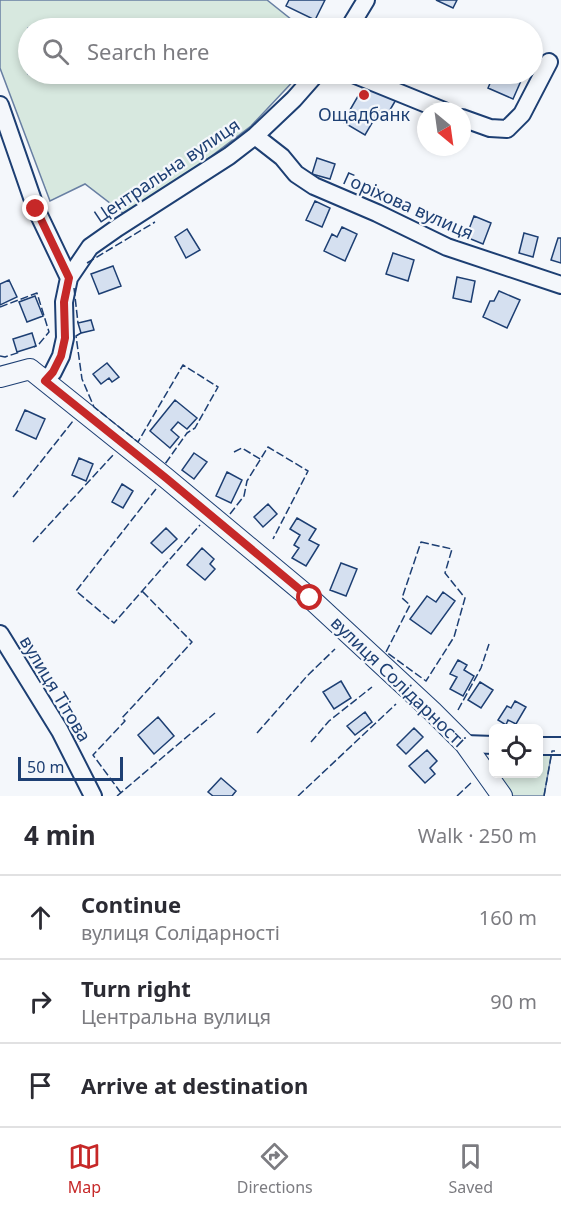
<!DOCTYPE html>
<html lang="en">
<head>
<meta charset="utf-8">
<style>
  :root { --surface:#fff; --page:#f2f2f3; --text:#2b2b33; --muted:#7c7c81; --line:#e1e1e2; --accent:#c62828 }
  body { margin:0; font-family:"Noto Sans",sans-serif; background:var(--page); color:var(--text) }
  .controls { position:absolute; right:18px; bottom:18px; display:grid; overflow:hidden; border-radius:9px; box-shadow:0 3px 9px #0003 }
  .controls button { width:54px; height:54px; display:grid; place-items:center; padding:0; border:0; border-bottom:2px solid var(--line); background:var(--surface); color:var(--text); font:30px sans-serif }
  .compass { position:absolute; left:417px; top:102px; width:54px; height:54px; border-radius:50%; background:var(--surface); box-shadow:0 3px 9px #0003; rotate:151deg }
  .scale { position:absolute; left:18px; bottom:15px; width:105px; box-sizing:border-box; padding-left:6px; border:3px solid #1d3f73; border-top:0; font-size:16px; line-height:21px; white-space:nowrap; color:#1d3f73; -webkit-text-stroke:4px #f4f7fb; paint-order:stroke }
  .stop { position:absolute; width:18px; height:18px; margin:-14px; border:4px solid #c62828; border-radius:50%; background:#fff }
  .stop.end { background:#c62828; border-color:#fff; box-shadow:0 2px 6px #0008 }
  .list { margin:0; padding:0; list-style:none }
  h2 { display:flex; justify-content:space-between; align-items:center; height:78px; margin:0; padding:0 24px; font-size:26px }
  h2 small { font-size:20px; font-weight:400; color:var(--muted) }
  .list li { display:grid; grid-template-columns:39px 1fr auto; gap:18px; align-items:center; box-sizing:border-box; height:84px; padding:0 24px; border-top:2px solid var(--line) }
  .list b { display:block; font-size:22px; white-space:nowrap }
  .list p { margin:0; font-size:20px; white-space:nowrap; color:var(--muted) }
  .list em { font-size:20px; font-style:normal; color:var(--muted) }
  .icon { flex:none; width:33px; height:33px; fill:none; stroke:currentColor; stroke-width:2; stroke-linecap:round; stroke-linejoin:round }
  .map { position:relative; flex:none; width:561px; height:796px; overflow:hidden }
  .search { position:absolute; background:var(--surface); box-shadow:0 3px 9px #0003; left:18px; right:18px; top:18px; height:66px; display:flex; align-items:center; gap:15px; box-sizing:border-box; padding:0 21px; border-radius:33px; color:var(--muted); font-size:22px }
  .sheet { height:330px; background:var(--surface) }
  nav { display:flex; justify-content:space-around; align-items:center; box-sizing:border-box; height:84px; border-top:2px solid var(--line); background:var(--surface); font-size:16px; color:var(--muted) }
  nav a { display:grid; justify-items:center; gap:3px }
  nav .on { color:var(--accent) }
  .map>svg:first-child { display:block }
  .green { fill:#d7e8df; stroke:#687fa3; stroke-width:1.5 }
  .building { fill:#d5e0f0; stroke:#1d3f73; stroke-width:1.5 }
  .lines { fill:none; stroke-linecap:round; stroke-linejoin:round }
  .minor-casing { stroke:#1d3f73; stroke-width:20 }
  .major-casing { stroke:#1d3f73; stroke-width:22 }
  .minor { stroke:#f4f7fb; stroke-width:16 }
  .major { stroke:#f4f7fb; stroke-width:20 }
  .fence { stroke:#1d3f73; stroke-width:1.5; stroke-dasharray:8 3; stroke-linecap:butt }
  .route { stroke:#c62828; stroke-width:8 }
  .poi-dot { fill:#c62828; stroke:#f4f7fb; stroke-width:2 }
  .labels { text-anchor:middle; stroke-width:4.5; stroke-linejoin:round; paint-order:stroke }
  .poi-label { font-size:18px; fill:#1d3f73; stroke:#f4f7fb }
  .street-label { font-size:18px; fill:#1d3f73; stroke:#f4f7fb }
</style>
</head>
<body>
<div class="map">
<svg width="561" height="796" viewBox="0 0 561 796">
  <rect width="100%" height="100%" fill="#f4f7fb"/>
  <path class="green" d="M0,0H267L302,28H28V74H300L251,126L172,186L123,213L85,184L50,201L0,68Z
    M543,751H552L544,796H508L495,774H538Z"/>
  <path class="building" d="M289,0H325L315,20L286,6Z
    M436,0H457L453,8Z
    M247,20L251,26L259,21L264,28H235Z
    M532,35L539,38L532,54Z
    M494,74H524L513,99L488,88Z
    M365,84L397,98L387,115L379,111L365,135L343,122Z
    M317,158L335,164L330,179L312,174Z
    M315,201L330,208L322,227L306,220Z
    M474,216L491,223L483,244L466,237Z
    M342,227L357,234L345,261L324,251L332,234L337,237Z
    M187,229L200,250L186,258L175,237Z
    M524,233L538,237L533,257L519,253Z
    M558,238H561V263L551,260Z
    M393,253L414,260L408,281L386,274Z
    M113,266L121,286L99,294L91,274Z
    M457,277L475,281L471,302L453,298Z
    M9,280L17,297L0,305V284Z
    M499,291L520,300L507,328L483,317L490,301H494Z
    M35,296L43,316L27,322L19,302Z
    M91,320L94,330L81,333L78,323Z
    M32,333L36,346L17,352L13,339Z
    M107,363L119,377L112,382L109,378L101,384L93,374Z
    M175,400L197,418L187,429L178,422L171,430L179,437L170,448L150,431Z
    M25,410L45,419L36,439L16,430Z
    M194,453L207,462L194,479L182,470Z
    M79,458L93,464L86,481L72,475Z
    M227,472L242,480L231,503L216,496Z
    M122,484L133,491L123,508L112,502Z
    M268,504L277,514L263,527L254,517Z
    M297,518L316,529L309,540L319,545L306,566L292,558L299,548L294,545L300,535L290,529Z
    M166,528L177,539L162,553L151,543Z
    M202,548L214,559L210,564L215,569L205,580L187,565Z
    M341,563L357,569L346,596L330,590Z
    M443,592L455,601L431,634L410,619L427,596L436,602Z
    M458,660L467,665L464,670L474,676L463,696L450,689L457,677L450,674Z
    M341,681L351,698L334,709L323,692Z
    M480,682L493,690L481,708L468,700Z
    M515,701L526,707L516,724L508,720L506,725L498,720L507,706L511,708Z
    M365,712L372,722L355,735L347,726Z
    M158,717L174,736L154,754L138,735Z
    M414,728L423,737L406,754L397,745Z
    M427,750L437,761L430,768L435,774L425,783L409,766Z
    M221,778L236,791L232,796H213L208,792Z"/>
  <g class="lines">
    <g class="minor-casing">
      <path id="minor" d="M349,28L366,0
        M353,74L444,111
        M0,105L36,209L69,278
        M462,118L490,128L507,129L522,114L549,62
        M255,136L282,157L296,174L314,186L377,213L447,247L561,285
        M45,381L53,372L61,356L65,338L64,302L69,278L90,247L117,228L229,156L255,136L294,99L316,74
        M0,634L60,731L93,796
        M465,744L494,745
        M538,746H561"/>
    </g>
    <g class="major-casing">
      <path id="major" d="M0,377L30,369L166,478L310,598L432,711L465,744L502,796"/>
    </g>
    <use href="#minor" class="minor"/>
    <use href="#major" class="major"/>
    <path class="fence" d="M87,263L155,222
      M74,288L78,323
      M0,307L37,293L49,332L39,344L34,347
      M81,333L76,336L82,379L94,407L138,442L183,365L218,387L195,428L187,433L165,464
      M0,356L5,357L20,352
      M234,452L242,448L260,459
      M156,489L76,591L114,623L200,525
      M13,497L73,421
      M230,514L244,496L247,481L268,447L308,471L273,539
      M33,542L114,454
      M421,542L452,549L445,573L465,598L454,637L426,681L386,652L410,605L402,598Z
      M458,710L481,668L489,644
      M257,733L307,676L335,649
      M311,742L329,721L372,687
      M121,793L93,755L125,721L122,718L192,642L142,591
      M117,796L215,713
      M298,796L396,704
      M457,796L472,782
      M544,796L552,751H555"/>
  </g>
  <g class="lines">
    <path class="route" d="M36,209L69,278L64,302L65,338L61,356L53,372L45,381L166,478L310,598"/>
  </g>
  <circle class="poi-dot" cx="364" cy="95" r="6"/>
  <g class="labels">
    <g class="poi-label">
      <text x="364" y="121">Ощадбанк</text>
    </g>
    <g class="street-label">
      <text transform="translate(167 171) rotate(-34)" y="6">Центральна вулиця</text>
      <text transform="translate(408 206) rotate(24)" y="6">Горіхова вулиця</text>
      <text transform="translate(398 682) rotate(44)" y="6">вулиця Солідарності</text>
      <text transform="translate(55 689) rotate(59)" y="6">вулиця Тітова</text>
    </g>
  </g>
</svg>
<div class="controls">
<button><svg class="icon" aria-label="locate" viewBox="0 0 24 24"><circle cx="12" cy="12" r="6"/><path d="M12 2v4M12 18v4M2 12h4M18 12h4"/></svg></button>
</div>
<svg class="compass" viewBox="-18 -18 36 36"><path d="M0-13l5 13h-10z" fill="#e53935"/><path d="M0 13l5-13h-10z" fill="#7c7c81"/></svg>
<div class="scale">50 m</div>
<div class="stop" style="left:310px;top:598px"></div>
<div class="stop end" style="left:36px;top:209px"></div>
<div class="search"><svg class="icon" aria-label="search" viewBox="0 0 24 24"><circle cx="10" cy="10" r="6"/><path d="M15 15l6 6"/></svg>Search here</div>
</div>
<section class="sheet">
<h2>4 min<small>Walk · 250 m</small></h2>
<ul class="list">
<li><svg class="icon" aria-label="ahead" viewBox="0 0 24 24"><path d="M12 20V5M6 11l6-6 6 6"/></svg><div><b>Continue</b><p>вулиця Солідарності</p></div><em>160 m</em></li>
<li><svg class="icon" aria-label="right" viewBox="0 0 24 24"><path d="M7 20v-9h11M14 6l5 5-5 5"/></svg><div><b>Turn right</b><p>Центральна вулиця</p></div><em>90 m</em></li>
<li><svg class="icon" aria-label="arrive" viewBox="0 0 24 24"><path d="M6 21V4h12l-3 4 3 4H6"/></svg><div><b>Arrive at destination</b></div></li>
</ul>
</section>
<nav>
<a class="on"><svg class="icon" aria-label="map" viewBox="0 0 24 24"><path d="M3 6l6-2 6 2 6-2v14l-6 2-6-2-6 2zM9 4v14M15 6v14"/></svg>Map</a>
<a><svg class="icon" aria-label="directions" viewBox="0 0 24 24"><path d="M12 3l9 9-9 9-9-9zM9 14v-3h6M13 9l2 2-2 2"/></svg>Directions</a>
<a><svg class="icon" aria-label="saved" viewBox="0 0 24 24"><path d="M7 4h10v16l-5-4-5 4z"/></svg>Saved</a>
</nav>
</body>
</html>
